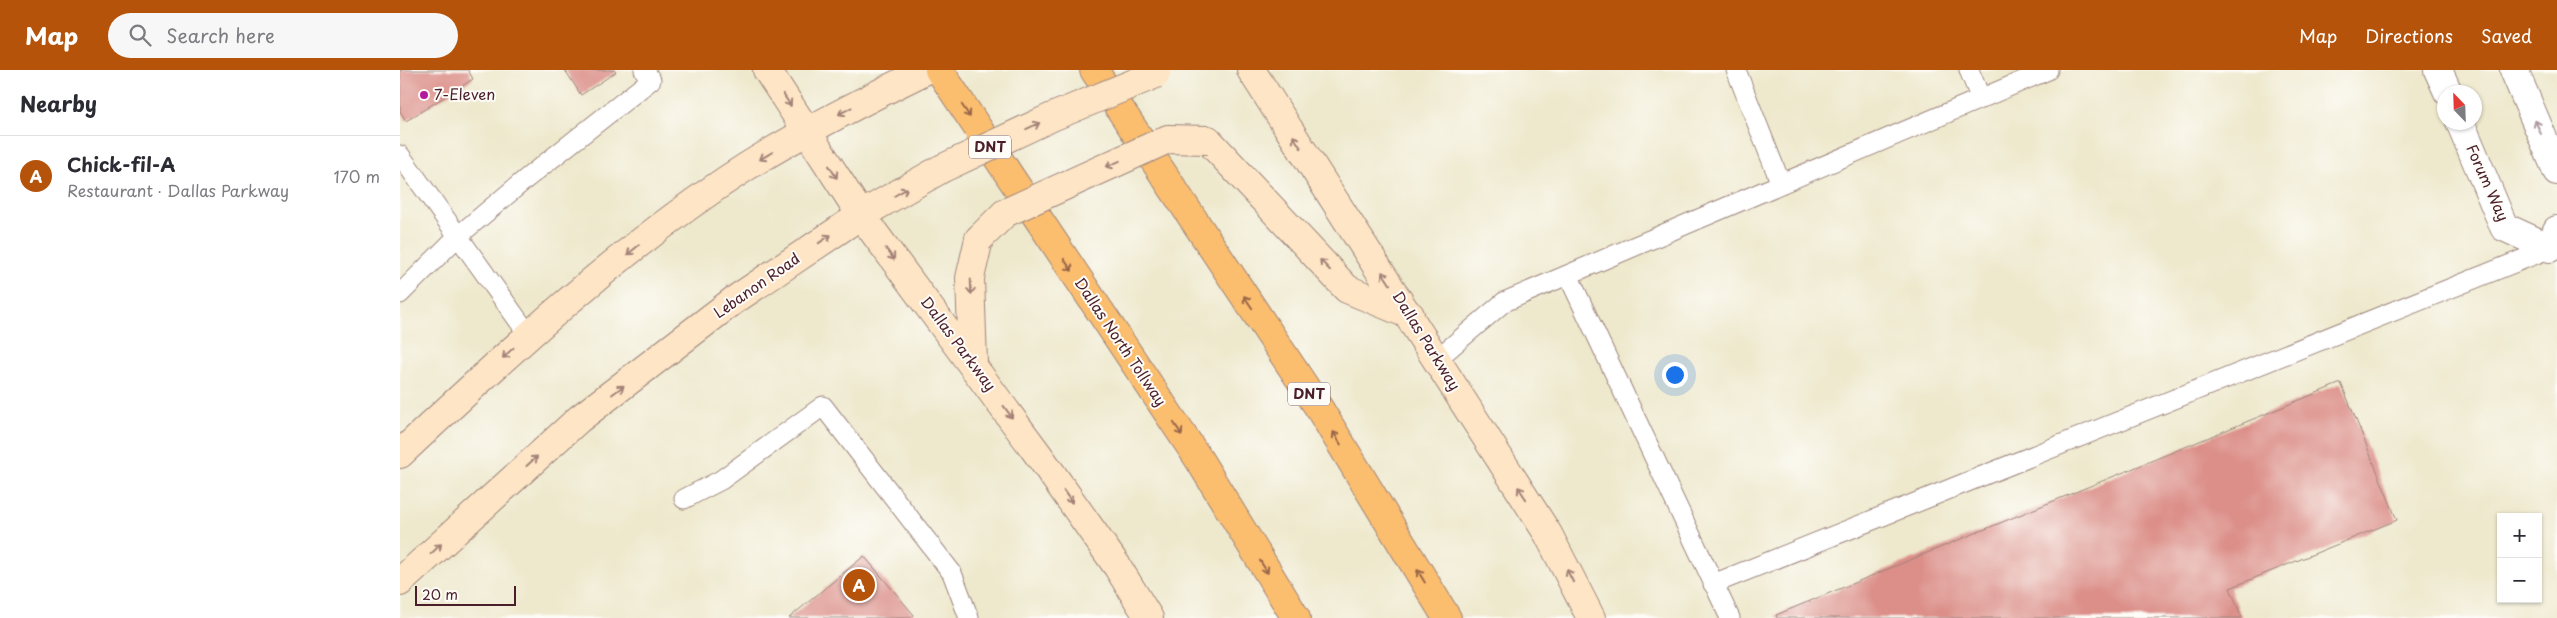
<!DOCTYPE html>
<html lang="en">
<head>
<meta charset="utf-8">
<style>
  :root { --surface:#fff; --page:#f7f7f7; --text:#2b2b33; --muted:#7c7c81; --line:#e1e1e2; --accent:#b45309 }
  body { margin:0; font-family:"Playpen Sans",sans-serif; background:var(--page); color:var(--text) }
  .controls { position:absolute; right:15px; bottom:15px; display:grid; overflow:hidden; border-radius:0px; box-shadow:0 1px 4px #0004 }
  .controls button { width:45px; height:45px; display:grid; place-items:center; padding:0; border:0; border-bottom:1px solid var(--line); background:var(--surface); color:var(--text); font:25px sans-serif }
  .compass { position:absolute; left:2037px; top:15px; width:45px; height:45px; border-radius:50%; background:var(--surface); box-shadow:0 1px 4px #0004; rotate:337deg }
  .scale { position:absolute; left:15px; bottom:12px; width:101px; box-sizing:border-box; padding-left:5px; border:2px solid #4a1f2b; border-top:0; font-size:14px; line-height:18px; white-space:nowrap; color:#4a1f2b; -webkit-text-stroke:4px #fdfcf7; paint-order:stroke }
  .you { position:absolute; left:1274px; top:304px; width:18px; height:18px; margin:-12px; border:4px solid #fff; border-radius:50%; background:#1a73e8; box-shadow:0 0 0 8px #1a73e833 }
  .badge { display:grid; place-items:center; width:32px; height:32px; border-radius:50%; background:var(--accent); color:#fff; font-size:16px; font-weight:700 }
  .pin { position:absolute; translate:-50% -50%; border:2px solid #fff; box-shadow:0 1px 5px #0006 }
  .list { margin:0; padding:0; list-style:none }
  h2 { display:flex; justify-content:space-between; align-items:center; height:65px; margin:0; padding:0 20px; font-size:21px }
  h2 small { font-size:16px; font-weight:400; color:var(--muted) }
  .list li { display:grid; grid-template-columns:32px 1fr auto; gap:15px; align-items:center; box-sizing:border-box; height:80px; padding:0 20px; border-top:1px solid var(--line) }
  .list b { display:block; font-size:19px; white-space:nowrap }
  .list p { margin:0; font-size:16px; white-space:nowrap; color:var(--muted) }
  .list em { font-size:16px; font-style:normal; color:var(--muted) }
  .icon { flex:none; width:28px; height:28px; fill:none; stroke:currentColor; stroke-width:2; stroke-linecap:round; stroke-linejoin:round }
  .map { position:relative; flex:none; width:2157px; height:548px; overflow:hidden }
  header { display:flex; align-items:center; gap:30px; box-sizing:border-box; height:70px; padding:0 25px; background:var(--accent); color:#fff }
  header strong { font-size:24px }
  nav { display:flex; gap:28px; margin-inline-start:auto; font-size:18px }
  .search { width:350px; height:45px; background:var(--page); display:flex; align-items:center; gap:12px; box-sizing:border-box; padding:0 18px; border-radius:28px; color:var(--muted); font-size:19px }
  main { display:flex }
  aside { flex:1; background:var(--surface) }
  .map>svg:first-child { display:block }
  .building { fill:#dc8e88 }
  .lines { fill:none; stroke-linecap:round; stroke-linejoin:round }
  .lane-casing { stroke:#9c847c; stroke-width:21 }
  .street-casing { stroke:#9c847c; stroke-width:30 }
  .secondary-casing { stroke:#9c847c; stroke-width:30 }
  .highway-casing { stroke:#9c847c; stroke-width:30 }
  .lane { stroke:#fff; stroke-width:19 }
  .street { stroke:#fff; stroke-width:28 }
  .secondary { stroke:#fde5c5; stroke-width:28 }
  .highway { stroke:#fbbd6e; stroke-width:28 }
  .secondary-bridge-casing { stroke:#9c847c; stroke-width:30; stroke-linecap:butt }
  .secondary-bridge { stroke:#fde5c5; stroke-width:28 }
  .oneway { stroke:#a48278 }
  .oneway2 { stroke:#9a6649 }
  .oneway3 { stroke:#ae9aa0 }
  .poi-dot { fill:#b5179e; stroke:#fdfcf7; stroke-width:2 }
  .labels { text-anchor:middle; stroke-width:4; stroke-linejoin:round; paint-order:stroke }
  .shield { fill:#fdfcf7; stroke:#806168; stroke-width:1 }
  .shield-label { font-size:14px; font-weight:bold; fill:#4a1f2b }
  .poi-label { font-size:15px; fill:#4a1f2b; stroke:#fdfcf7; text-anchor:start }
  .street-label { font-size:15px; fill:#4a1f2b; stroke:#fdfcf7 }
</style>
</head>
<body>
<header>
<strong>Map</strong>
<div class="search"><svg class="icon" aria-label="search" viewBox="0 0 24 24"><circle cx="10" cy="10" r="6"/><path d="M15 15l6 6"/></svg>Search here</div>
<nav><a>Map</a><a>Directions</a><a>Saved</a></nav>
</header>
<main>
<aside>
<h2>Nearby<small></small></h2>
<ul class="list">
<li><span class="badge">A</span><div><b>Chick-fil-A</b><p>Restaurant · Dallas Parkway</p></div><em>170 m</em></li>
</ul>
</aside>
<div class="map">
<svg width="2157" height="548" viewBox="0 0 2157 548">
  <rect width="100%" height="100%" fill="#fdfcf7"/>
  <filter id="ink" filterUnits="userSpaceOnUse"><feTurbulence type="fractalNoise" baseFrequency=".02" numOctaves="2"/><feDisplacementMap in="SourceGraphic" scale="10" xChannelSelector="R" yChannelSelector="G"/><feConvolveMatrix kernelMatrix="1 2 1 2 8 2 1 2 1" color-interpolation-filters="sRGB"/></filter>
  <filter id="wash" filterUnits="userSpaceOnUse"><feTurbulence type="fractalNoise" baseFrequency=".0096" numOctaves="4" result="noise"/><feDisplacementMap in="SourceGraphic" scale="20" xChannelSelector="R" yChannelSelector="G"/><feGaussianBlur stdDeviation="1.12" result="paint"/><feColorMatrix in="noise" values="0 0 0 0 0 0 0 0 0 0 0 0 0 0 0 0 0 1.4 0 .05"/><feComposite in="paint" operator="in"/></filter>
  <g filter="url(#wash)">
    <rect width="100%" height="100%" fill="#eee8cc"/>
    <g id="blocks">
      <path class="building" d="M0,0H68L73,9L6,51L0,41Z
        M165,0H214L216,2L181,25Z
        M1941,313L1997,450L1830,518L1842,548H1377L1376,545Z
        M464,486L514,545L510,548H389Z"/>
    </g>
  </g>
  <g filter="url(#ink)">
    <use href="#blocks" fill-opacity="0" stroke="#9c847c" stroke-width="1"/>
    <g class="lines">
      <g class="lane-casing">
        <path id="lane" d="M1336,0L1381,114
          M1569,0L1581,29
          M0,85L128,264
          M1168,205L1330,548
          M0,224L58,166L127,108L251,10L244,0
          M1037,289L1104,232L1648,0
          M284,429L321,410L423,336L552,503L569,548
          M1313,514L2156,176"/>
      </g>
      <g class="street-casing">
        <path id="street" d="M2038,0L2048,22
          M2114,0L2157,101
          M2060,52L2104,157L2150,178L2157,160"/>
      </g>
      <g class="secondary-casing">
        <path id="secondary" d="M367,0L461,145L640,387L717,496L749,548
          M851,0L1148,464L1191,548
          M808,70L947,219L1010,245
          M573,293L570,208L579,169
          M0,384C109,282 220,178 346,97C404,61 465,30 526,0
          M0,512L179,349L333,231L461,145L541,99"/>
      </g>
      <g class="highway-casing">
        <path id="highway" d="M539,0L798,388L896,548
          M694,0L919,338L1047,548"/>
      </g>
      <use href="#lane" class="lane"/>
      <use href="#street" class="street"/>
      <use href="#secondary" class="secondary"/>
      <use href="#highway" class="highway"/>
      <g class="secondary-bridge-casing">
        <path id="secondary-bridge" d="M541,99L652,47L756,4
          M579,169L605,143L768,69L808,70"/>
      </g>
      <use href="#secondary-bridge" class="secondary-bridge"/>
    </g>
    <defs><path id="oneway-shaft" d="M-6 0H5M1.5-3L5.5 0L1.5 3" fill="none" stroke-width="1.6" stroke-linecap="round" stroke-linejoin="round" transform="scale(1.25)"/></defs>
    <g class="oneway">
      <use href="#oneway-shaft" transform="translate(387 30) rotate(56)"/>
      <use href="#oneway-shaft" transform="translate(445 41) rotate(152)"/>
      <use href="#oneway-shaft" transform="translate(633 56) rotate(-25)"/>
      <use href="#oneway-shaft" transform="translate(897 72) rotate(-123)"/>
      <use href="#oneway-shaft" transform="translate(366 86) rotate(149)"/>
      <use href="#oneway-shaft" transform="translate(713 94) rotate(156)"/>
      <use href="#oneway-shaft" transform="translate(433 102) rotate(58)"/>
      <use href="#oneway-shaft" transform="translate(501 122) rotate(-30)"/>
      <use href="#oneway-shaft" transform="translate(425 169) rotate(-34)"/>
      <use href="#oneway-shaft" transform="translate(233 180) rotate(141)"/>
      <use href="#oneway-shaft" transform="translate(490 184) rotate(53)"/>
      <use href="#oneway-shaft" transform="translate(925 195) rotate(-133)"/>
      <use href="#oneway-shaft" transform="translate(986 208) rotate(-123)"/>
      <use href="#oneway-shaft" transform="translate(571 217) rotate(88)"/>
      <use href="#oneway-shaft" transform="translate(108 283) rotate(137)"/>
      <use href="#oneway-shaft" transform="translate(218 320) rotate(-37)"/>
      <use href="#oneway-shaft" transform="translate(608 342) rotate(54)"/>
      <use href="#oneway-shaft" transform="translate(132 391) rotate(-42)"/>
      <use href="#oneway-shaft" transform="translate(1122 423) rotate(-123)"/>
      <use href="#oneway-shaft" transform="translate(668 427) rotate(55)"/>
      <use href="#oneway-shaft" transform="translate(36 479) rotate(-43)"/>
      <use href="#oneway-shaft" transform="translate(1170 506) rotate(-117)"/>
    </g>
    <g class="oneway2">
      <use href="#oneway-shaft" transform="translate(566 41) rotate(56)"/>
      <use href="#oneway-shaft" transform="translate(668 195) rotate(56)"/>
      <use href="#oneway-shaft" transform="translate(848 232) rotate(-124)"/>
      <use href="#oneway-shaft" transform="translate(778 359) rotate(56)"/>
      <use href="#oneway-shaft" transform="translate(937 368) rotate(-121)"/>
      <use href="#oneway-shaft" transform="translate(864 497) rotate(58)"/>
      <use href="#oneway-shaft" transform="translate(1021 506) rotate(-121)"/>
    </g>
    <use class="oneway3" href="#oneway-shaft" transform="translate(2138 57) rotate(-113)"/>
  </g>
  <circle class="poi-dot" cx="24" cy="25" r="5"/>
  <g class="labels">
    <g class="shield">
      <rect x="569" y="65.5" width="42" height="23" rx="4"/>
      <rect x="888" y="312.5" width="42" height="23" rx="4"/>
    </g>
    <g class="shield-label">
      <text x="590" y="82">DNT</text>
      <text x="909" y="329">DNT</text>
    </g>
    <g class="poi-label">
      <text x="34" y="30">7-Eleven</text>
    </g>
    <g class="street-label">
      <text transform="translate(2087 113) rotate(66)" y="5">Forum Way</text>
      <text transform="translate(357 216) rotate(-35)" y="5">Lebanon Road</text>
      <text transform="translate(1026 271) rotate(58)" y="5">Dallas Parkway</text>
      <text transform="translate(720 272) rotate(56)" y="5">Dallas North Tollway</text>
      <text transform="translate(558 274) rotate(53)" y="5">Dallas Parkway</text>
    </g>
  </g>
</svg>
<div class="controls">
<button>+</button>
<button>−</button>
</div>
<svg class="compass" viewBox="-18 -18 36 36"><path d="M0-13l5 13h-10z" fill="#e53935"/><path d="M0 13l5-13h-10z" fill="#7c7c81"/></svg>
<div class="scale">20 m</div>
<div class="you"></div>
<div class="pin badge" style="left:459px;top:515px">A</div>
</div>
</main>
</body>
</html>
